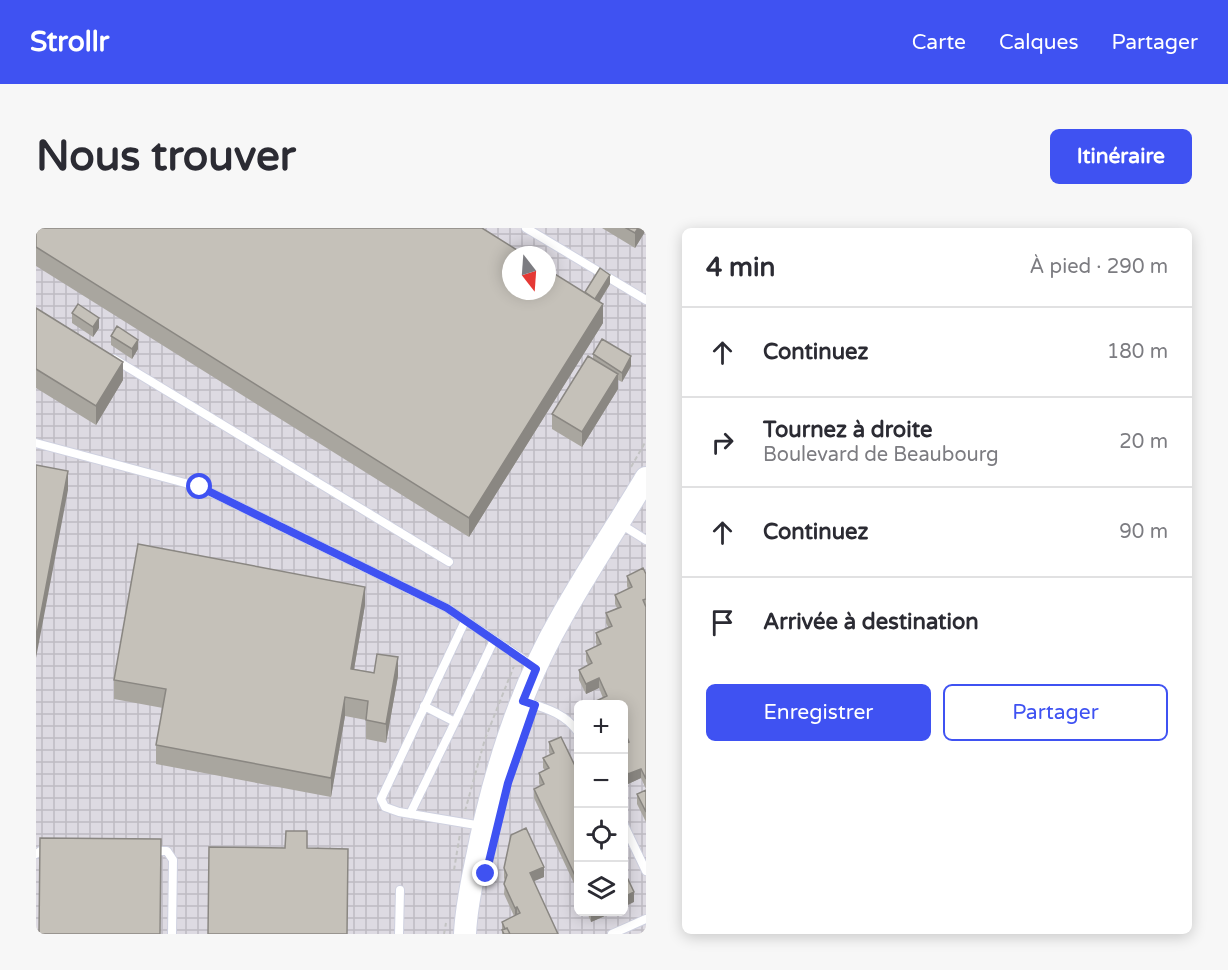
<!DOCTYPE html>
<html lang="fr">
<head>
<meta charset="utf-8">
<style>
  :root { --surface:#fff; --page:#f7f7f7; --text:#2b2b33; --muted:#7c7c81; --line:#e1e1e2; --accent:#3f52f2 }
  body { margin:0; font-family:"Varela Round",sans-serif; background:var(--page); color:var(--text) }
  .controls { position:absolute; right:18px; bottom:18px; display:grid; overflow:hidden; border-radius:9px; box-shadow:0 3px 15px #0003 }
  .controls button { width:54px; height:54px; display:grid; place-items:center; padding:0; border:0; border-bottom:2px solid var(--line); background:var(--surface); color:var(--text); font:30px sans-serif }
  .compass { position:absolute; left:466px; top:18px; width:54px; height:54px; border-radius:50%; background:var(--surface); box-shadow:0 3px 15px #0003; rotate:163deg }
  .stop { position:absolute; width:18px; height:18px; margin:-14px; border:4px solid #3f52f2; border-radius:50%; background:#fff }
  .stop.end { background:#3f52f2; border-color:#fff; box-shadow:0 2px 6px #0008 }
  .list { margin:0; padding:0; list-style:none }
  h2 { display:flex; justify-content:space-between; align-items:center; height:78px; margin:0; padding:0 24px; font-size:26px }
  h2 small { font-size:20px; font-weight:400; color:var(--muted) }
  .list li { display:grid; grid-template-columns:39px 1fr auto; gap:18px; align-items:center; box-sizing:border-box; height:90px; padding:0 24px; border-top:2px solid var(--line) }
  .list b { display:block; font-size:22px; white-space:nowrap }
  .list p { margin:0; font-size:20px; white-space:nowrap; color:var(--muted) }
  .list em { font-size:20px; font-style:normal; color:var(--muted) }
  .actions { display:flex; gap:12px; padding:18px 24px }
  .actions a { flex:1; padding:14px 0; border:2px solid var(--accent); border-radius:9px; text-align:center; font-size:21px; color:var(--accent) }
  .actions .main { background:var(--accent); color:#fff }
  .icon { flex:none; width:33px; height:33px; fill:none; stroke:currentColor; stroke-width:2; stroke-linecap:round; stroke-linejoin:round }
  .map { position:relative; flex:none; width:610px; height:706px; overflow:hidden; border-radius:9px }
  header { display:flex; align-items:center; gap:36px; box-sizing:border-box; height:84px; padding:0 30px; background:var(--accent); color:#fff }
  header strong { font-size:28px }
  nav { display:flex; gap:33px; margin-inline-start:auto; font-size:21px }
  .intro { display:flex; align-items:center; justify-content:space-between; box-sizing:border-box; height:144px; padding:0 36px }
  h1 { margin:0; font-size:42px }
  .button { padding:15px 27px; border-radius:9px; background:var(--accent); color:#fff; font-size:21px; font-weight:700 }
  main { display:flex; gap:36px; padding:0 36px }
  aside { flex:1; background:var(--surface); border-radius:9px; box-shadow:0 3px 15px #0003 }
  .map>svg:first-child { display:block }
  .industrial { fill:url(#industrial-grid); fill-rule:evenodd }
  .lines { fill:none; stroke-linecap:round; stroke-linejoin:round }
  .lane-casing { stroke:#cfd1e0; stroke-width:10 }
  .secondary-casing { stroke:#cfd1e0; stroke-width:24 }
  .path { stroke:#c3c3c3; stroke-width:2; stroke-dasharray:4.5 3; stroke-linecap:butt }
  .lane { stroke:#fff; stroke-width:8 }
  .secondary { stroke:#fff; stroke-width:22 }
  .wall { fill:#a9a69f }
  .shaded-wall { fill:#8a8782 }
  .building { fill:#c5c1b9; stroke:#8a8782; stroke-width:1.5 }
  .route { stroke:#3f52f2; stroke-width:8 }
</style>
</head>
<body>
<header>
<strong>Strollr</strong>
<nav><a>Carte</a><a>Calques</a><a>Partager</a></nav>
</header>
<div class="intro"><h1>Nous trouver</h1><a class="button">Itinéraire</a></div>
<main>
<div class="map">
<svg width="610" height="706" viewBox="0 0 610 706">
  <defs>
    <pattern id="industrial-grid" width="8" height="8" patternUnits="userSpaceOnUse" patternTransform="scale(1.5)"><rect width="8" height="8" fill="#dddae2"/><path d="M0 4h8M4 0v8" fill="none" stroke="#bebbc2"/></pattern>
  </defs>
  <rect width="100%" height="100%" fill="#eae4da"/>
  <path class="industrial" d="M0,0H610V706H0ZM475,27H511V63H475ZM542,476H588V684H542Z"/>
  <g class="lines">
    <g class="lane-casing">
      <path id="lane" d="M490,0L610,72
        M78,131L413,334
        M0,215L164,259L411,380L500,440
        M583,295L610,312
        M429,393L345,571L349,579L363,584L446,598
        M487,473C509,480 529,485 542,504
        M419,494L458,412
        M374,586L419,494L388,478
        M588,597L610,643
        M114,623H131L137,632L136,706
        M0,626L6,622H14
        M363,706L364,662
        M576,706L610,691"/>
    </g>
    <g class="secondary-casing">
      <path id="secondary" d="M429,706C430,681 435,658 440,634C456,552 483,463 525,390C551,343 582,297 610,250"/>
    </g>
    <path class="path" d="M595,239L610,213
      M429,583L449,511L478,438
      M418,642L424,606
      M408,706L410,695"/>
    <use href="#lane" class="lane"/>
    <use href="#secondary" class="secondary"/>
  </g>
  <path class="wall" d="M0,0L549,64L574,56L564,73L567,95L433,309L0,38Z
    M566,0H610V2L599,20Z
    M0,80L87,152L60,197L0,160Z
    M36,85L63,100L57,109L36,95Z
    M75,108L102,121L96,131L75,117Z
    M557,126L595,138L586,154L582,152V161L546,219L516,201V186L557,130Z
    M610,346V561L605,550L592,556L588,546V516L589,515L588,512V477H558V474L567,470L563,460L550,466L543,452V442L552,437L550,433V423L561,418L560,415V405L572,399L570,395V385L581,380L579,376V367L592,361L591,358V348Z
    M329,377L318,441L362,448L350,515L330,511V492L309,488L295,569L120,536V517L127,480L78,471V452Z
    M513,514L543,546V666L498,570V561L504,558L503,555V545L509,542L507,540V530L514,527L513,524Z
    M610,562V594L601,576V566Z
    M468,640L508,649L497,653L522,706H466V694L478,688L468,666L469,653L468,650Z
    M551,684H578L555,694Z"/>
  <path class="shaded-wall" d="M602,0H610V2L599,20V5Z
    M574,47V56L555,87L559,71Z
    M567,76V95L433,309V290Z
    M63,90V100L57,109V99Z
    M102,112V121L96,131V121Z
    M595,128V138L586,154V145Z
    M87,134V152L60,197V178Z
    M582,146V161L546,219V204Z
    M32,243V262L0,430V411Z
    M329,359V377L315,459V441Z
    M362,429V448L350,515V496Z
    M563,450V460L550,466V456Z
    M309,469V488L295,569V550Z
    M605,541V550L592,556V546Z
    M508,639V649L494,655V645Z
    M598,664V674L588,679V669Z
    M481,679V689L479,690V680Z
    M555,684H578L555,694Z"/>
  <path class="building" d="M0,0H446L489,27H475V63H511V41L567,76L433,290L0,19Z
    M590,0H602L599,5Z
    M564,40L574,47L559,71L549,64Z
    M42,76L63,90L57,99L36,85Z
    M0,80L87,134L60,178L0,141Z
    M81,98L102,112L96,121L75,108Z
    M566,111L595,128L586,145L557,126Z
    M552,128L582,146L546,204L516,186Z
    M0,237L32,243L0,411Z
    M102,316L329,359L315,441L338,445L341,426L362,429L350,496L330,492L332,473L309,469L295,550L120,517L130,461L78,452Z
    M607,340L610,346V371L607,372L610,379V551L605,541L592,546L588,536V516L593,514L588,502V477H559L558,474L571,468L563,450L550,456L543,442L556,435L550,423L565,416L560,405L576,398L570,385L585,379L579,367L596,359L591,348Z
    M525,509L543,546V656L498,561L508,556L503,545L513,540L507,530L518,525L513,514Z
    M610,562V584L601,566Z
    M490,600L508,639L494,645L522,706H474L471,700L469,701L466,694L484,685L481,679L479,680L468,656L471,647L468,640L475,607Z
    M250,603H271V620L312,621L311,706H172L173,619L249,620Z
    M4,610L125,611L124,706H3Z
    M588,643L598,664L588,669Z
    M471,700L474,706H468L466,702Z"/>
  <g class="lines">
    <path class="route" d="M164,259L411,380L500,441L487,473L499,477L472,555L450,646"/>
  </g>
</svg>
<div class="controls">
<button>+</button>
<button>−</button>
<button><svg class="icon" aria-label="locate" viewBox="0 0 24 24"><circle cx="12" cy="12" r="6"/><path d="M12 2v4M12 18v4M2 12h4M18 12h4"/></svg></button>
<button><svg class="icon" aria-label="layers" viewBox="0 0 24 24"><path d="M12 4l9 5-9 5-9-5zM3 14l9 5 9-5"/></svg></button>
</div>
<svg class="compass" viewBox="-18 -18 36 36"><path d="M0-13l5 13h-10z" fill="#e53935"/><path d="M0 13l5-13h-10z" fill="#7c7c81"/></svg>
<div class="stop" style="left:164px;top:259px"></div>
<div class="stop end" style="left:450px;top:646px"></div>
</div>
<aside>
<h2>4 min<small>À pied · 290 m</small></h2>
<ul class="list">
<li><svg class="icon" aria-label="ahead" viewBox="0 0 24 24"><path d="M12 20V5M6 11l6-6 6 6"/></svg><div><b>Continuez</b></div><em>180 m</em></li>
<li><svg class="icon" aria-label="right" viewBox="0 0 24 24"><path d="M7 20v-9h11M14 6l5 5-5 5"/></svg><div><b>Tournez à droite</b><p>Boulevard de Beaubourg</p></div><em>20 m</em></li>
<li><svg class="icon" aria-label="ahead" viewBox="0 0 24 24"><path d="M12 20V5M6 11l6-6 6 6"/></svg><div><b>Continuez</b></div><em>90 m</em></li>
<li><svg class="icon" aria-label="arrive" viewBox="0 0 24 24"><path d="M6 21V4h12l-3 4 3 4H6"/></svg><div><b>Arrivée à destination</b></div></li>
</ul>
<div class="actions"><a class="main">Enregistrer</a><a>Partager</a></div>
</aside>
</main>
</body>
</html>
